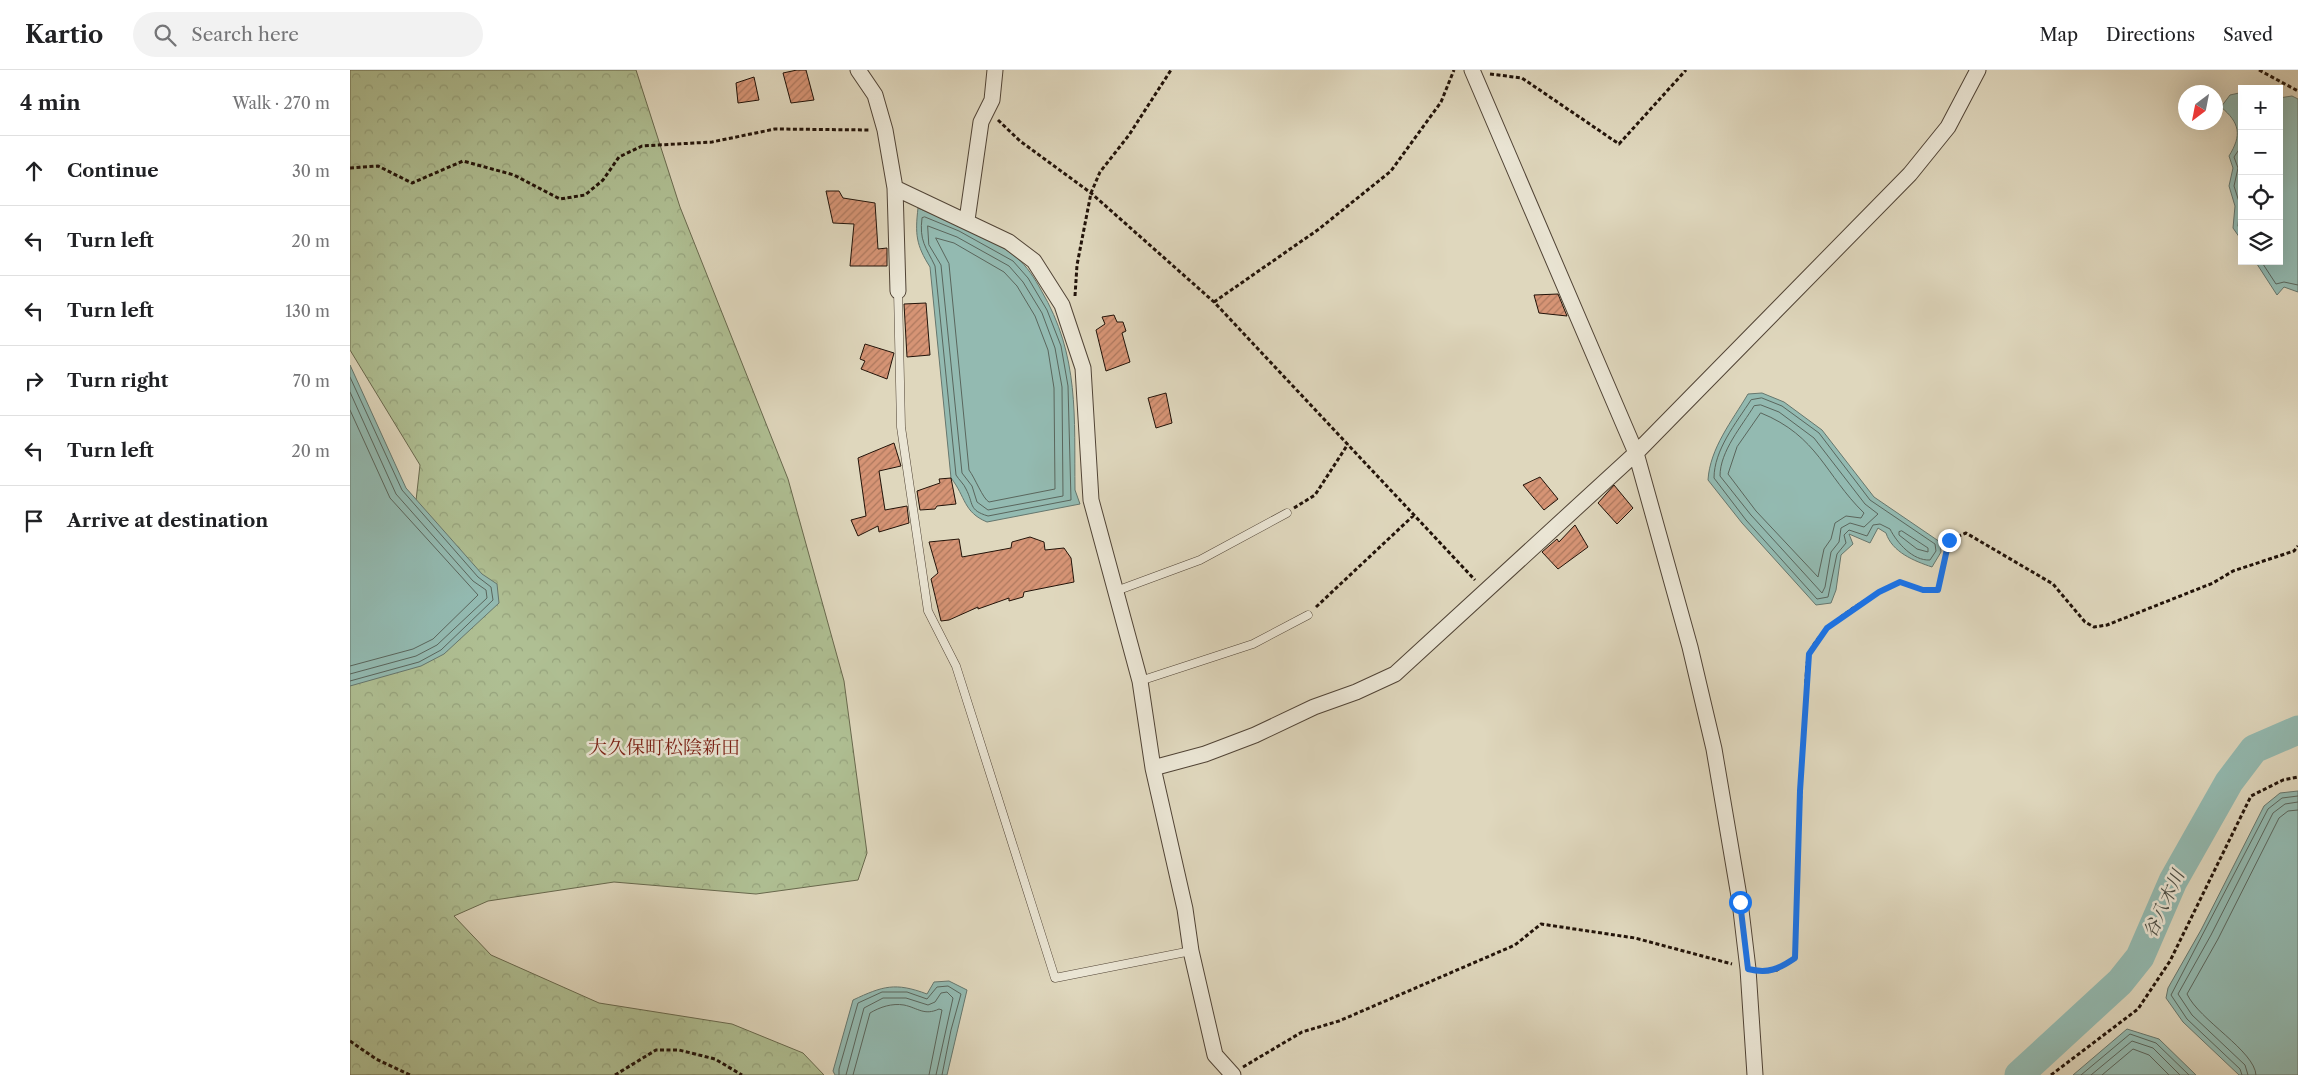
<!DOCTYPE html>
<html lang="en">
<head>
<meta charset="utf-8">
<style>
  :root { --surface:#fff; --page:#f2f2f2; --text:#202124; --muted:#757577; --line:#e0e0e0 }
  body { margin:0; font-family:"Libre Caslon Text","Noto Serif JP",serif; background:var(--page); color:var(--text) }
  .controls { position:absolute; right:15px; top:15px; display:grid; overflow:hidden; border-radius:0px; box-shadow:0 5px 20px #0002 }
  .controls button { width:45px; height:45px; display:grid; place-items:center; padding:0; border:0; border-bottom:1px solid var(--line); background:var(--surface); color:var(--text); font:25px sans-serif }
  .compass { position:absolute; left:1828px; top:15px; width:45px; height:45px; border-radius:50%; background:var(--surface); box-shadow:0 5px 20px #0002; rotate:212deg }
  .stop { position:absolute; width:15px; height:15px; margin:-11px; border:4px solid #1a73e8; border-radius:50%; background:#fff }
  .stop.end { background:#1a73e8; border-color:#fff; box-shadow:0 1px 5px #0008 }
  .list { margin:0; padding:0; list-style:none }
  h2 { display:flex; justify-content:space-between; align-items:center; height:65px; margin:0; padding:0 20px; font-size:21px }
  h2 small { font-size:16px; font-weight:400; color:var(--muted) }
  .list li { display:grid; grid-template-columns:32px 1fr auto; gap:15px; align-items:center; box-sizing:border-box; height:70px; padding:0 20px; border-top:1px solid var(--line) }
  .list b { display:block; font-size:19px; white-space:nowrap }
  .list em { font-size:16px; font-style:normal; color:var(--muted) }
  .icon { flex:none; width:28px; height:28px; fill:none; stroke:currentColor; stroke-width:2; stroke-linecap:round; stroke-linejoin:round }
  .map { position:relative; flex:none; width:1948px; height:1005px; overflow:hidden }
  header { display:flex; align-items:center; gap:30px; box-sizing:border-box; height:70px; padding:0 25px; background:var(--surface); border-bottom:1px solid var(--line) }
  header strong { font-size:24px }
  nav { display:flex; gap:28px; margin-inline-start:auto; font-size:18px }
  .search { width:350px; height:45px; background:var(--page); display:flex; align-items:center; gap:12px; box-sizing:border-box; padding:0 18px; border-radius:28px; color:var(--muted); font-size:19px }
  main { display:flex }
  aside { flex:1; background:var(--surface) }
  .map>svg:first-child { display:block }
  .forest { fill:url(#forest-crowns); stroke:#68694e }
  .water { fill:#93bab1; stroke:#66776e }
  .lines { fill:none; stroke-linecap:round; stroke-linejoin:round }
  .shore { stroke:#5a665d; stroke-width:1 }
  .river { stroke:#93bab1; stroke-width:29 }
  .building { fill:url(#building-hatch); stroke:#221309 }
  .lane-casing { stroke:#514436; stroke-width:9 }
  .street-casing { stroke:#514436; stroke-width:17 }
  .path { stroke:#221309; stroke-width:3; stroke-dasharray:4 2.5; stroke-linecap:butt }
  .lane { stroke:#eae5d4; stroke-width:8 }
  .street { stroke:#eae5d4; stroke-width:15 }
  .route { stroke:#1a73e8; stroke-width:6 }
  .labels { text-anchor:middle; stroke-width:5; stroke-linejoin:round; paint-order:stroke }
  .water-label { font-size:18px; font-style:italic; fill:#4a4d44; stroke:#eae5d4 }
  .quarter-label { font-size:19px; fill:#7a1f14; stroke:#eae5d4 }
</style>
</head>
<body>
<header>
<strong>Kartio</strong>
<div class="search"><svg class="icon" aria-label="search" viewBox="0 0 24 24"><circle cx="10" cy="10" r="6"/><path d="M15 15l6 6"/></svg>Search here</div>
<nav><a>Map</a><a>Directions</a><a>Saved</a></nav>
</header>
<main>
<aside>
<h2>4 min<small>Walk · 270 m</small></h2>
<ul class="list">
<li><svg class="icon" aria-label="ahead" viewBox="0 0 24 24"><path d="M12 20V5M6 11l6-6 6 6"/></svg><div><b>Continue</b></div><em>30 m</em></li>
<li><svg class="icon" aria-label="left" viewBox="0 0 24 24"><path d="M17 20v-9H6M10 6l-5 5 5 5"/></svg><div><b>Turn left</b></div><em>20 m</em></li>
<li><svg class="icon" aria-label="left" viewBox="0 0 24 24"><path d="M17 20v-9H6M10 6l-5 5 5 5"/></svg><div><b>Turn left</b></div><em>130 m</em></li>
<li><svg class="icon" aria-label="right" viewBox="0 0 24 24"><path d="M7 20v-9h11M14 6l5 5-5 5"/></svg><div><b>Turn right</b></div><em>70 m</em></li>
<li><svg class="icon" aria-label="left" viewBox="0 0 24 24"><path d="M17 20v-9H6M10 6l-5 5 5 5"/></svg><div><b>Turn left</b></div><em>20 m</em></li>
<li><svg class="icon" aria-label="arrive" viewBox="0 0 24 24"><path d="M6 21V4h12l-3 4 3 4H6"/></svg><div><b>Arrive at destination</b></div></li>
</ul>
</aside>
<div class="map">
<svg width="1948" height="1005" viewBox="0 0 1948 1005">
  <defs>
    <pattern id="forest-crowns" width="20" height="18" patternUnits="userSpaceOnUse" patternTransform="scale(1.25)"><rect width="20" height="18" fill="#afbf93"/><path d="M2 6a3 3 0 1 1 6 0M12 15a3 3 0 1 1 6 0" fill="none" stroke="#96a37d"/></pattern>
    <pattern id="building-hatch" width="6" height="6" patternUnits="userSpaceOnUse" patternTransform="scale(1.25)"><rect width="6" height="6" fill="#d69475"/><path d="M-1 1l2-2M0 6l6-6M5 7l2-2" fill="none" stroke="#ad785e"/></pattern>
  </defs>
  <rect width="100%" height="100%" fill="#dfd7bd"/>
  <filter id="stains"><feTurbulence type="fractalNoise" baseFrequency=".004" numOctaves="4"/><feColorMatrix values="0 0 0 0 .2 0 0 0 0 .09 0 0 0 0 .02 0 0 0 .5 -.17"/></filter>
  <radialGradient id="worn" r=".72"><stop offset=".6" stop-color="#630" stop-opacity="0"/><stop offset="1" stop-color="#630" stop-opacity=".3"/></radialGradient>
  <path class="forest" d="M0,0H286L330,137L438,409L494,611L517,783L508,810L406,824L264,812L138,831L104,846L141,885L249,933L382,954L453,983L474,1005H0V562L58,502L70,395L0,280Z"/>
  <path class="water" d="M1892,19V171L1883,158L1885,136L1879,116L1883,98L1879,86C1892,65 1890,53 1871,37L1880,25L1889,23Z
    M1942,26L1948,29V222L1934,217L1927,225L1905,191H1929V28Z
    M568,138C600,152 639,165 666,187C677,196 685,209 691,220C730,286 724,347 725,420L730,434L637,452C613,442 616,427 601,408L580,197C566,175 565,164 568,138Z
    M0,295L56,418L132,504L147,514L149,533L94,584L71,596L0,616Z
    M1412,323L1434,332L1472,360L1524,427L1590,472L1591,482L1582,497C1564,491 1542,482 1536,463L1528,458L1520,473L1499,464L1503,474L1491,485L1486,520L1481,533L1466,535L1392,453L1358,410C1360,378 1382,351 1398,324Z
    M1948,721V1005H1889L1833,952L1816,928L1818,918L1851,860L1914,736L1930,723Z
    M599,911L617,920L597,1005H485L483,1001L503,930C533,916 545,912 577,924L584,912Z
    M1777,959L1809,969L1846,1005H1723Z"/>
  <g class="lines">
    <path class="shore" d="M1892,75L1884,87L1888,98L1884,116L1890,135L1888,156L1892,162
      M575,147L609,161L663,191L678,208L697,240L711,276L718,316L721,430L638,446C618,440 624,434 616,419C614,414 609,410 606,405L585,196C576,177 569,171 572,148Z
      M578,156L607,167L659,196L673,212L692,243L705,278L712,317L713,426L638,440L627,432L622,416L612,403L591,195L579,175Z
      M586,168L604,173L654,202L667,216L685,246L698,280L704,318L705,419L639,432C633,429 625,408 619,400L599,194Z
      M1911,191L1926,214L1934,212L1948,215
      M0,307L52,420L128,507L141,517L143,530L91,580L69,592L0,611
      M0,322L46,424L123,511L136,520L137,528L87,575L66,586L0,604
      M1412,328L1432,336L1469,363L1520,430L1585,474L1586,481L1580,490C1563,491 1547,473 1540,459L1530,454L1523,455L1517,466L1499,460L1494,465L1496,473L1487,484L1478,527L1467,529L1396,450L1364,408C1364,380 1386,353 1401,330Z
      M1411,335L1429,342L1464,368L1515,434L1528,444L1514,457L1500,453L1491,458L1489,472L1481,482L1475,517L1472,523L1401,445L1370,406C1370,381 1392,356 1404,336Z
      M0,340L40,428L128,525L83,569L63,579L0,596
      M1411,343C1468,366 1475,405 1514,443L1511,448L1496,446L1485,453L1481,469L1474,479L1468,507L1406,441L1378,404L1387,377Z
      M1552,461L1578,478V482L1567,479L1549,465V462Z
      M489,1005V999L508,933L532,922H557L577,929L587,917L598,916L611,924L601,960L592,1005
      M496,1005L514,938L533,928H556L578,935L585,932L591,923L597,922L603,928L586,1005
      M503,1005L520,943C530,937 542,933 554,935C568,938 574,946 589,939L592,940L579,1005
      M1731,1005L1780,964L1806,973L1839,1005
      M1741,1005L1782,971L1803,978L1830,1005
      M1752,1005L1783,979L1799,985L1819,1005
      M1892,1005L1890,999L1837,949L1821,925L1918,739L1932,728L1948,726
      M1898,1005L1895,995L1842,945L1828,924L1861,865L1923,743L1935,734L1948,732
      M1906,1005C1905,981 1849,950 1837,924L1868,869L1929,748L1938,741L1948,740"/>
    <path class="river" d="M1669,1005L1770,912L1790,887L1823,811L1879,712L1904,679L1948,660"/>
  </g>
  <path class="building" d="M447,0H456L464,30L441,33L433,3Z
    M404,7L409,30L388,33L386,13Z
    M476,121H489L493,128L525,133L528,179L537,178V196H500L504,154L483,153Z
    M1208,224L1217,246L1189,243L1184,225Z
    M576,233L580,285L557,287L554,234Z
    M764,245L767,252H773L776,261L772,263L780,292L756,301L746,260L755,254L752,247Z
    M515,274L544,283L537,309L511,299L515,291L510,289Z
    M816,323L822,353L806,358L798,328Z
    M544,373L551,396L529,401L535,440L557,436L559,453L529,462L528,456L508,466L501,450L516,446L508,388Z
    M1190,407L1208,429L1194,440L1173,415Z
    M601,408L606,434L587,436L585,439L570,440L567,421L590,413L589,409Z
    M1264,415L1283,438L1267,454L1248,433Z
    M1225,455L1238,477L1208,499L1192,482L1207,469L1209,472Z
    M680,467L694,472L695,480L714,478L721,488L724,512L674,522L673,527L659,531V528L628,539V537L599,550L591,551L581,509L588,503L579,472L609,469L612,487L661,478L662,472Z"/>
  <g class="lines">
    <g class="lane-casing">
      <path id="lane" d="M548,221L551,357L578,541L606,596L705,908L841,881
        M766,521L850,490L937,443
        M790,611L903,574L958,545"/>
    </g>
    <g class="street-casing">
      <path id="street" d="M508,0L525,25L535,60L545,118L659,172L684,191L712,235L733,298L741,430L790,611L803,698L835,839L841,881L865,985L883,1005
        M1122,0L1286,383L1340,577L1364,679L1390,832L1398,899L1405,1005
        M545,118L548,221
        M617,150L631,52L642,30L645,0
        M803,698L855,684L905,665L964,637L1006,622L1045,604L1286,383L1560,104L1598,57L1628,0"/>
    </g>
    <path class="path" d="M1909,0L1948,21
      M1140,4L1172,8L1269,74L1336,0
      M648,50L670,71L741,123L864,232L1125,510
      M0,98L28,96L62,113L113,91L164,105L210,129L235,125L253,110L269,87L292,76L362,72L425,59L520,60
      M725,226L727,195L741,123L750,102L779,65L821,0
      M864,232L969,159L1041,101L1091,32L1104,0
      M944,438L965,425L998,374
      M966,537L1064,445
      M1412,902L1427,900L1445,888C1449,808 1449,728 1455,648C1456,633 1455,596 1459,584C1471,553 1522,525 1551,512L1573,520H1588L1599,470L1616,463L1703,514L1735,552L1744,557L1757,555L1863,513L1883,501L1944,481L1948,476
      M0,971L26,989L60,1005
      M893,997L952,962L989,951L1165,875L1191,854L1285,868L1382,894
      M265,1005L306,980H329L365,989L392,1005
      M1701,1005L1788,939L1820,891L1901,726L1933,710L1948,707"/>
    <use href="#lane" class="lane"/>
    <use href="#street" class="street"/>
  </g>
  <g class="lines">
    <path class="route" d="M1390,832L1398,899C1418,904 1429,899 1445,888L1450,721L1459,584L1477,558L1529,522L1550,512L1573,520H1588L1599,470"/>
  </g>
  <g class="labels">
    <g class="water-label">
      <text transform="translate(1814 834) rotate(-65)" y="6">谷八木川</text>
    </g>
    <g class="quarter-label">
      <text x="314" y="684">大久保町松陰新田</text>
    </g>
  </g>
  <rect width="100%" height="100%" filter="url(#stains)"/>
  <rect width="100%" height="100%" fill="url(#worn)"/>
</svg>
<div class="controls">
<button>+</button>
<button>−</button>
<button><svg class="icon" aria-label="locate" viewBox="0 0 24 24"><circle cx="12" cy="12" r="6"/><path d="M12 2v4M12 18v4M2 12h4M18 12h4"/></svg></button>
<button><svg class="icon" aria-label="layers" viewBox="0 0 24 24"><path d="M12 4l9 5-9 5-9-5zM3 14l9 5 9-5"/></svg></button>
</div>
<svg class="compass" viewBox="-18 -18 36 36"><path d="M0-13l5 13h-10z" fill="#e53935"/><path d="M0 13l5-13h-10z" fill="#757577"/></svg>
<div class="stop" style="left:1390px;top:832px"></div>
<div class="stop end" style="left:1599px;top:470px"></div>
</div>
</main>
</body>
</html>
